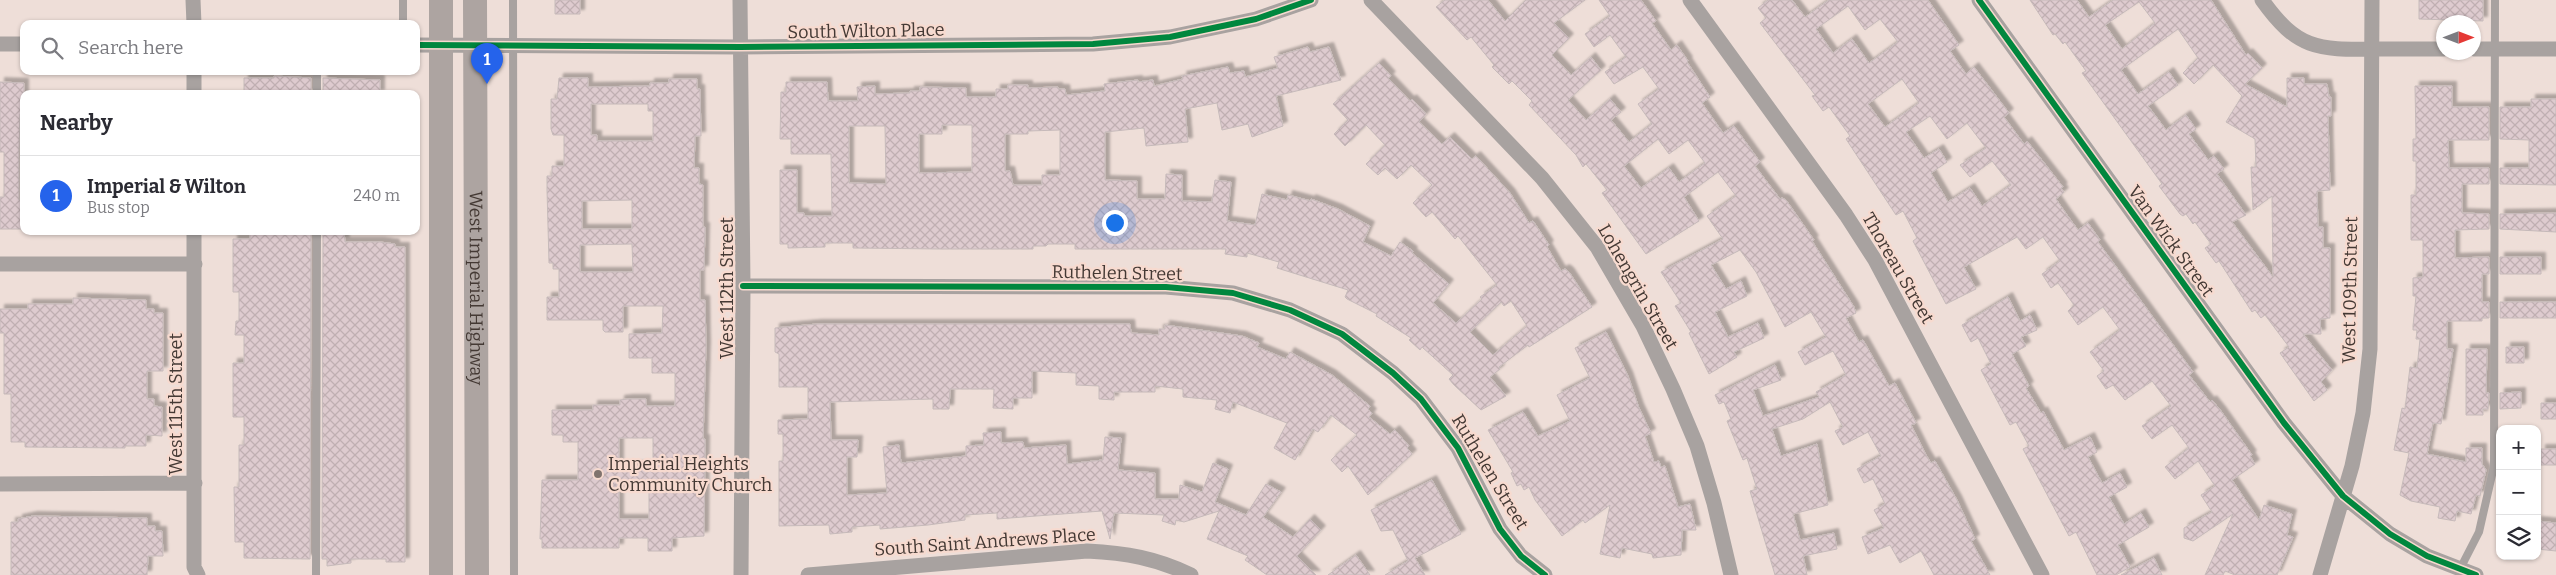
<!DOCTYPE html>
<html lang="en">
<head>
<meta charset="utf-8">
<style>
  :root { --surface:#fff; --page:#f7f7f7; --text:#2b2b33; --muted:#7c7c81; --line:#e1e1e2; --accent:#2563eb }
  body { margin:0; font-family:Bitter,serif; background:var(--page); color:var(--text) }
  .controls { position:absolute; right:15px; bottom:15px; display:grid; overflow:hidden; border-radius:10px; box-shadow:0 1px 4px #0004 }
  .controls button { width:45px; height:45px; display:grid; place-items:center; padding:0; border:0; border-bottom:1px solid var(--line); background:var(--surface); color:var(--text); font:25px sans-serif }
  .compass { position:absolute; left:2436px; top:15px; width:45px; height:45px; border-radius:50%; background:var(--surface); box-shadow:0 1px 4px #0004; rotate:90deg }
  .you { position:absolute; left:1114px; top:222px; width:18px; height:18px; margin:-12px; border:4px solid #fff; border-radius:50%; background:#1a73e8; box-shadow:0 0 0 8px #1a73e833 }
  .badge { display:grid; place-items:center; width:32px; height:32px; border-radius:50%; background:var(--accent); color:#fff; font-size:16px; font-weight:700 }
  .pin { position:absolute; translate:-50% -41px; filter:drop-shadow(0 1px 2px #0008) }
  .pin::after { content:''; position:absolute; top:26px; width:18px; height:15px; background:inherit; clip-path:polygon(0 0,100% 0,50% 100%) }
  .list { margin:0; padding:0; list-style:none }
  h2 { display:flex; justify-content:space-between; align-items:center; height:65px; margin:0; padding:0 20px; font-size:21px }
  h2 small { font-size:16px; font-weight:400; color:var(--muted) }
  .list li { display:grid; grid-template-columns:32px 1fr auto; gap:15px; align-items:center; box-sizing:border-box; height:80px; padding:0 20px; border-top:1px solid var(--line) }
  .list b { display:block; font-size:19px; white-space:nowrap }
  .list p { margin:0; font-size:16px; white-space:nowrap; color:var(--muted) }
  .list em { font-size:16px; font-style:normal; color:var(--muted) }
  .icon { flex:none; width:28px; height:28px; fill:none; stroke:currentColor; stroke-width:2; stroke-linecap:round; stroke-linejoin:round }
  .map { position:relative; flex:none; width:2556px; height:575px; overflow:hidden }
  .search { position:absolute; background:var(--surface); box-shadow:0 1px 4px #0004; left:20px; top:20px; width:400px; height:55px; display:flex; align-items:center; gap:12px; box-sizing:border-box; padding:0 18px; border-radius:10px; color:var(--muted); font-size:19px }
  .panel { position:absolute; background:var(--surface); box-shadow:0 1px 4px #0004; left:20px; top:90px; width:400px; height:145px; border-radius:10px }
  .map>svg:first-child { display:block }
  .building { fill:url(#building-cross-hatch); stroke:#c6baba; fill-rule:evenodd; filter:url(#shadow) }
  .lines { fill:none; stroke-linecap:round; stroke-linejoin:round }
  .lane { stroke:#a8a2a0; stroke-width:8 }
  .street { stroke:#a8a2a0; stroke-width:15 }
  .primary { stroke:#ada4a1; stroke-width:24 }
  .cycleway-casing { stroke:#f7dacf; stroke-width:9 }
  .cycleway { stroke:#00873e; stroke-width:6 }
  .poi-dot { fill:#80736d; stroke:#f7dacf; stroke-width:2 }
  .labels { text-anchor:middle; stroke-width:4.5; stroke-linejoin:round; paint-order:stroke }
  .street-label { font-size:18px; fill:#443934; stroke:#f7dacf }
  .poi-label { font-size:18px; fill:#443934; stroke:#f7dacf; text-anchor:start }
</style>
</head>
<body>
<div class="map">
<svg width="2556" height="575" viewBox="0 0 2556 575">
  <defs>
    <pattern id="building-cross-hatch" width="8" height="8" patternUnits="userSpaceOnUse" patternTransform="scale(1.25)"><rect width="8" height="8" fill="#decbcf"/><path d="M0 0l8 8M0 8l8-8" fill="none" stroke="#c0afb2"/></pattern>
    <filter id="shadow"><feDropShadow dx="4.5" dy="-4.5" stdDeviation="1" flood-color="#0004"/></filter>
  </defs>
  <rect width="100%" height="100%" fill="#eeded8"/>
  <path class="building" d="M555,0H580V14H555Z
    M1445,0H1488L1505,21L1526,0H1585L1554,23L1569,38L1552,55L1571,75L1591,57L1601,70L1568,100L1586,120L1610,99L1621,112L1611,120L1629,142L1652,124L1638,104L1659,89L1643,67L1614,84L1605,72L1626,57L1610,35L1594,47L1585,34L1610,16L1599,0H1641L1656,21L1652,23L1671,50L1677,45L1688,61L1687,62L1710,97L1702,103L1723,133L1734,126L1760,162L1755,166L1780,199L1782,198L1786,200L1814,240L1812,241L1854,307L1856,313L1846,318L1859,342L1863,340L1889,386L1895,383L1916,423L1911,425L1926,455L1931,463L1935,461L1957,500L1975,539L1971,541L1990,575H1934L1921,551L1900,563L1890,545L1868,554L1862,537L1884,528L1874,510L1885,504L1873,479L1864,483L1857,469L1881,456L1868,432L1843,445L1835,431L1843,427L1830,402L1803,419L1772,429L1781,456L1817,444L1828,505L1793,514L1800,540L1834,533L1837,549L1803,556L1807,575H1775L1750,491L1757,489L1747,458L1743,460L1727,421L1731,419L1724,402L1719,404L1715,395L1775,365L1781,380L1753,390L1763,416L1819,397L1816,392L1846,375L1833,351L1805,365L1798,352L1826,337L1811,312L1785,327L1756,272L1740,250L1711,265L1726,289L1741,281L1747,296L1715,312L1728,337L1758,323L1764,338L1734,352L1737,357L1709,374L1689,333L1691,332L1675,306L1681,303L1661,272L1723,239L1707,216L1736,196L1718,172L1684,197L1699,221L1646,254L1602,193L1607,190L1586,164L1583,167L1576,155L1529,105L1532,101L1512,81L1509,84L1492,67L1494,65L1471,37L1467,40L1436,7ZM1658,139L1669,154L1688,140L1705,163L1679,182L1669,168L1641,188L1624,166Z
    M1768,0H1792L1805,17L1829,0H1928L1959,45L1950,51L1966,74L1974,67L2009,113L2004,117L2024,144L2027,141L2063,187L2061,188L2064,192L2056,199L2067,215L2078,230L2088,223L2100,240L2098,242L2193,372L2189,375L2210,402L2212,400L2221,411L2252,455L2250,456L2255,464L2232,480L2259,520L2264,505L2292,514L2287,535L2293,537L2277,575H2235L2225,571L2223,575H2205L2233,514L2193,541L2184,538V528L2212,512L2201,495L2215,486L2198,461L2175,479L2165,467L2189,448L2172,425L2152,439L2142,426L2171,406L2152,381L2125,400L2113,385L2106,389L2097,376L2104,371L2090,352L2120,330L2103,307L2078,325L2068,311L2074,305L2058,283L2051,288L2042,274L2060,261L2043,237L2026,249L2017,237L1964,267L1976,289L1946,304L1913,241L1917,238L1903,211L1896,215L1846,139L1850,136L1829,107L1823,111L1812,96L1815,95L1760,23L1766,18L1758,8ZM1848,6L1865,30L1880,19L1898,42L1869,63L1852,39L1833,53L1816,29ZM1902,79L1919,103L1885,127L1868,104ZM1930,116L1947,139L1967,123L1986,148L1960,165L1970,177L1992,161L2011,185L1982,206L1970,188L1948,202L1931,173L1947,162L1939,149L1924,158L1906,132Z
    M2030,0H2077L2089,17L2113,0H2211L2246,55L2248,53L2262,68L2245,84L2287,107V78H2304V84H2327L2329,97H2331V116H2328L2330,190L2317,191L2318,227H2323V248H2330V318L2320,319L2321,334H2303L2332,370L2321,382L2327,390L2314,401L2280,353L2289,347L2265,315L2261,318L2255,310L2252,312L2219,261L2216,263L2205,248L2211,244L2195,222L2193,224L2186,214L2183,216L2180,214L2159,186L2162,184L2082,73L2086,71L2065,42L2063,44L2055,34L2053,35ZM2139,2L2155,23L2122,49L2105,25ZM2178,29L2198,58L2183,73L2194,84L2213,65L2242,96L2226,122L2255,139L2256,167H2251L2253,210L2272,196L2273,277L2232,222L2246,215L2217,174L2224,169L2214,156L2208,160L2189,134L2196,129L2186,115L2166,130L2148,106L2178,85L2169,72L2138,94L2121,70Z
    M2419,0H2483V21L2419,19Z
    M1308,47L1310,52L1329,47L1341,80L1276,96L1283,126L1252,137L1248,124L1222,130L1217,103L1185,109L1188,142L1146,146L1144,128L1105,132V180L1137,181V199H1165L1166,174L1182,175V201L1212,202L1215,180L1231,182L1227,221L1255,225L1262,194L1287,200L1288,195L1311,201V199L1338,209L1370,226L1363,242L1391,256L1400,242L1413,251L1412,253L1449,284L1433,303L1456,323L1482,299L1480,297L1497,285L1458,236L1455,239L1432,212L1426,217L1413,203L1432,185L1411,165L1397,179L1385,168L1378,175L1366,164L1385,145L1366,125L1345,146L1334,134L1348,120L1333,104L1379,63L1391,76L1388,78L1410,101L1412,99L1426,114L1419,122L1442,144L1450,137L1472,159L1476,156L1510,193L1529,223L1533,221L1549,245L1547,247L1561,271L1565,269L1569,272L1592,307L1529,347L1528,345L1499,367L1500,369L1490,377L1506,396L1481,410L1454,385L1449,379L1453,375L1422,347L1420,350L1409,340L1411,338L1376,316L1377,314L1347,299L1345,297L1348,290L1277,268L1279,262L1247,253V257L1225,254L1226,249H1075V244H1048L1046,246H1033V249H940L853,248V243H825V247L788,248V244H780V170H797V213H804V216H832L831,154H791V139H780L781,92H786V82H827L828,101H858L857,87L875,86V94L910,93V91H920V87L966,88V97H996V89H1008V85H1028V88L1058,87V89H1065L1066,95L1105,91L1104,84L1138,80V82L1153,80L1154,86L1183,79L1182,76L1228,67L1230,73L1244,71L1245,77L1278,68L1274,57ZM942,125H972V172L919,173V134H942ZM849,126H885L886,184L849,183ZM1060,130V175H1042V185H1013L1010,171H1005V134H1028V131ZM1511,301L1527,326L1493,355L1470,332L1501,302L1504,306Z
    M274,76L311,78V94H244V78H274Z
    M323,78L380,80V94H323Z
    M559,78H588V87L650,86V83H669V79H697V89H700L701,136H695L694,168H699V184L703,185V227H705L704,270H700V300H705L706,346L703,439H705L704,536L672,538V551H648V538H619V548H542V539H540L542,480H578V442H563V435H552V410H593V405H620V400L628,399H646V406H675V373H652V358H629V334L662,333L663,306H623V332H605L603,330V320H547V297H559V269H553V263H549L547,190V176H552V166H564V135H553L551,129V99H557ZM591,104H648V111H653V141H597V135H591ZM632,200V229H582V201ZM632,244L633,272H580V245ZM619,438H653V465L619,466ZM649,481V519H619V482Z
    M0,82L24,83V114H20L19,150V200H24V229H0V197H4V152H0Z
    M2415,86H2452V107H2489V140H2448L2449,168H2489V184H2462V213L2489,214V229L2455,230V258L2489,257V274H2482V302H2489V318H2482V321H2447V349H2453L2441,424L2433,423L2427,454L2466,462V448H2482V464L2486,470L2480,496L2476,495L2471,514L2457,511L2455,521L2438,518L2440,507L2411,501L2400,495L2409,453L2394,450L2402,408L2405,409L2410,367L2417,368L2420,339H2416L2417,330H2413V326L2416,296H2413V278L2423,277V240H2411V195H2416V161H2413V139H2416Z
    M2531,99H2556V185L2500,184V168H2529V140L2500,139V107H2531Z
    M2556,213V232L2500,229V214Z
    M250,231H311L310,559L244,558V542H235L234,487H239V445H244V417H233V363H244V335H235L236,321H239V292H233V239H250Z
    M323,231H344L345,242H380L395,244V247H405V562H386V559H351V563L327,566V559H322Z
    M2500,257H2541V274H2500Z
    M2008,297L2020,321L2030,315L2037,330L2021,337L2026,346L2012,354L2029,386L2026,388L2041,413L2043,411L2064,450L2090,437L2097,452L2088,457L2102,483L2120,473L2127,487L2109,497L2124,524L2141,513L2149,527L2118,545L2130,567L2116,575H2097L2076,532L2069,536L2023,449L2029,446L2016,422L2010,425L1981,370L1991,364L1978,338L1971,342L1962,325Z
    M73,298L146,300V309H154V313H163V371H147V399H154V406L162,407V436L146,435V446H125V448L25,447V442H11V394H4V333H0V309H28V304H73Z
    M2500,302H2556V318H2500Z
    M817,324H1130L1131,333L1159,335V329H1165V325L1242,336L1259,343L1257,347L1286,359L1290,352L1332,375L1370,406L1368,409L1372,413L1369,417L1390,434L1395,430L1409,446L1407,448L1412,454L1368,495L1348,466L1342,472L1331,460L1357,435L1331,415L1318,432L1313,429L1295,460L1274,448L1287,423L1233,402L1230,413L1215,409L1217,400L1183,397V389L1155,386V392H1114V400L1099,399V386L1076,385V373L1032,371V398H1013V409L993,408L994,389H950L949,409H933V399L830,402L831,440H858L857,457H847V495L887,493L883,447L899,445L901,463L966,456V446L984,445L983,433L1001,432V443L1023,442L1024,448L1066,445L1067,464L1103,460L1105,437L1121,438L1118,470L1155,473V499H1179L1180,485L1202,492L1213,463L1228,469L1215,502L1246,515L1266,484L1281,492L1263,517L1293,537L1310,519L1321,530L1297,556L1316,575H1267L1245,560L1248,556L1207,539L1219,511L1184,522L1176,520L1175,525L1162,521L1164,515L1114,513L1110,539L1102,511L997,519V513L965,515V520L928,525L880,529V525L852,527V532L830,534L829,525L779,526V461H783V434H778V420L808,419V387H779V354L775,352V328Z
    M1606,332L1628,376L1639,408L1651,433L1645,436L1654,462L1659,461L1661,467L1665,466L1678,507L1690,504L1696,530H1682L1681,555L1653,558L1652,554L1622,548L1620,558L1600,554L1610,505L1585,523L1583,520L1562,536L1535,500L1529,487L1524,490L1521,484L1517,486L1511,473L1513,472L1488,430L1523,412L1538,436L1570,421L1557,395L1590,378L1575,348Z
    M2506,347H2524V363H2506Z
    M2466,349H2487L2486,393H2489L2488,409H2483V415H2466Z
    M2521,392V408L2500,409V393Z
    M2541,403H2556V419H2541Z
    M2541,449H2556V465H2541Z
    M1432,480L1461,534L1415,558L1425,575H1385L1408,561L1393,530L1381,531L1371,510Z
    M33,516L147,518V526H155V531H162L163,556H148L147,575H11V522H18V519Z
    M2537,521L2556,523V551L2537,549Z
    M1356,555L1370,575H1328Z
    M2154,558L2162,575H2121Z"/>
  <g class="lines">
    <path class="lane" d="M403,0V24
      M513,0L514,575
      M317,94V71
      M2460,569L2479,532L2494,466L2495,0
      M316,575L317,231"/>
    <path class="street" d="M193,0L194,24
      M740,0L743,286L741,575
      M1371,0L1542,178L1597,247L1643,326L1673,389L1697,446L1714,503L1731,575
      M1690,0L1846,215L1875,260L2042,575
      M1979,0L2284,423L2343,496L2390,534L2427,556L2476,575
      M2262,0C2297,49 2317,50 2374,49C2397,49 2420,49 2444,49
      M0,44H24
      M416,45L740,47L1093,44L1170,37L1256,19L1311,0
      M2474,49H2556
      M194,71V94
      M194,231V567L198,575
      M0,264H195
      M743,286L1166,287L1233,293L1290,310L1342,334L1393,373L1421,399L1458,448L1500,529L1521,556L1545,575
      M0,484L195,483
      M808,575L1087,551C1126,553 1156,558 1191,575
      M2320,575L2352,466L2363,413L2370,349L2372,0"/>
    <g class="primary">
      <path d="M441,0V575"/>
      <path id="s1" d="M475,0L477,575"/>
    </g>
    <g class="cycleway-casing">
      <path id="cycleway" d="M1979,0L2284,423L2343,496L2390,534L2427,556L2476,575
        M416,45L740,47L1093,44L1170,37L1256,19L1311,0
        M743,286L1166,287L1233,293L1290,310L1342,334L1393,373L1421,399L1458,448L1500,529L1521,556L1545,575"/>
    </g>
    <use href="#cycleway" class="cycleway"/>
  </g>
  <circle class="poi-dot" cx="598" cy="474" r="5"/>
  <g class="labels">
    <g class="street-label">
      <text transform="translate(866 31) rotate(-1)" y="6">South Wilton Place</text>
      <text transform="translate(2171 241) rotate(54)" y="6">Van Wick Street</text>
      <text transform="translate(1898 268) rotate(60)" y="6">Thoreau Street</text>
      <text transform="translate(1117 273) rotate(1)" y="6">Ruthelen Street</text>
      <text transform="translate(1638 287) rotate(60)" y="6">Lohengrin Street</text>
      <text dy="6" stroke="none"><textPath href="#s1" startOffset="288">West Imperial Highway</textPath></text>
      <text transform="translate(727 288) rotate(-90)" y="6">West 112th Street</text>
      <text transform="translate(2350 290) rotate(-89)" y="6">West 109th Street</text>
      <text transform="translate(176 404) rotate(-90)" y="6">West 115th Street</text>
      <text transform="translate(1490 472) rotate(59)" y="6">Ruthelen Street</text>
      <text transform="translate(985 542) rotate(-4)" y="6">South Saint Andrews Place</text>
    </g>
    <g class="poi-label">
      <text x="608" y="470">Imperial Heights<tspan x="608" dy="21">Community Church</tspan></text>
    </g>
  </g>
</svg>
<div class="controls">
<button>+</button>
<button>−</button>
<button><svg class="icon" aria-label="layers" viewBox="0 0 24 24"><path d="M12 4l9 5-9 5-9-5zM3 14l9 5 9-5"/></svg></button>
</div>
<svg class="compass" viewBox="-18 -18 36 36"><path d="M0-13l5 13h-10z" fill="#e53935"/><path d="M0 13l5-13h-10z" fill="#7c7c81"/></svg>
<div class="you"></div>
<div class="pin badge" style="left:487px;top:84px">1</div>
<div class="search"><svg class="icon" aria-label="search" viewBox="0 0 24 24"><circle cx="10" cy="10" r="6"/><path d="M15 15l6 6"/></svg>Search here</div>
<section class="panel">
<h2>Nearby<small></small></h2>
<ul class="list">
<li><span class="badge">1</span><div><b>Imperial &amp; Wilton</b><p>Bus stop</p></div><em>240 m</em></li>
</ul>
</section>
</div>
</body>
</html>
